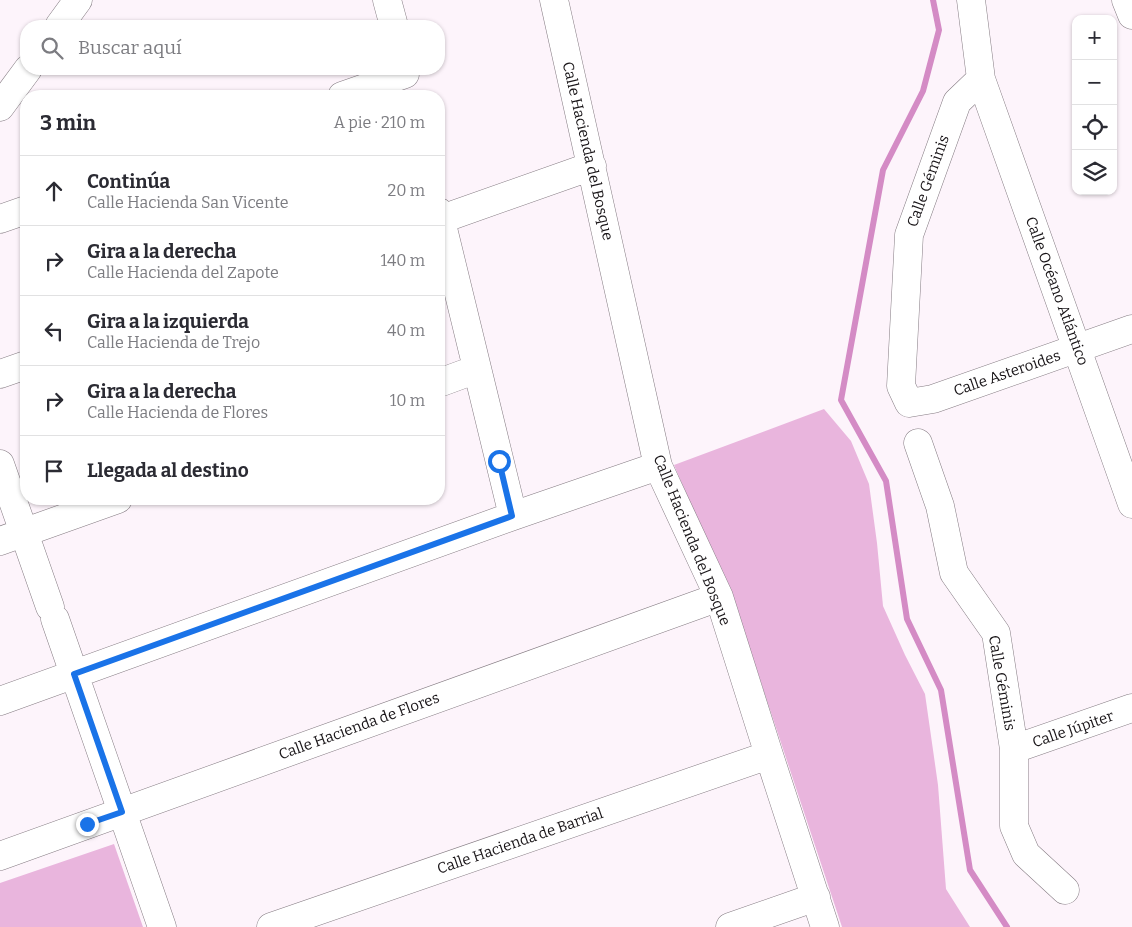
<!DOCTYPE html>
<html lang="es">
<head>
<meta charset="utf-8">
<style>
  :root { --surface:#fff; --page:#f7f7f7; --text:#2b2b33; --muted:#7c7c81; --line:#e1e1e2 }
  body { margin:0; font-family:Bitter,serif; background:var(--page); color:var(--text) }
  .controls { position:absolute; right:15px; top:15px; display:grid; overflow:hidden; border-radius:10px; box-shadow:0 1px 4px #0004 }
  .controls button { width:45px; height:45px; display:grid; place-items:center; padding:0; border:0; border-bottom:1px solid var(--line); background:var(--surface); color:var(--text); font:25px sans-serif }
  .stop { position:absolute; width:15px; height:15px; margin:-11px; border:4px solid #1a73e8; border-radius:50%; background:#fff }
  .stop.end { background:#1a73e8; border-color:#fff; box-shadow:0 1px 5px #0008 }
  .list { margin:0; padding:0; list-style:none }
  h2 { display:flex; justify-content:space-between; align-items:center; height:65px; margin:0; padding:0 20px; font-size:21px }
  h2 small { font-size:16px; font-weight:400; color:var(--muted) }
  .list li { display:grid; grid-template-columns:32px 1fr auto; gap:15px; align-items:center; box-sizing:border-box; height:70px; padding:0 20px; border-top:1px solid var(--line) }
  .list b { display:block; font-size:19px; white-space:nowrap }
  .list p { margin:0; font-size:16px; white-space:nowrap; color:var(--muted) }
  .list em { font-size:16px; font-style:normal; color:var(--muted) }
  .icon { flex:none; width:28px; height:28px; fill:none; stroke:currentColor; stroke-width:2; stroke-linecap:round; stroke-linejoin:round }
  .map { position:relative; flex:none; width:1132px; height:927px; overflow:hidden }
  .search { position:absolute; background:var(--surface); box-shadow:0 1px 4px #0004; left:20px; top:20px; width:425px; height:55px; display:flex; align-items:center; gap:12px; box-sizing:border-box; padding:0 18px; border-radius:20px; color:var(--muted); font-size:19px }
  .panel { position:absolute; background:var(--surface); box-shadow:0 1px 4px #0004; left:20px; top:90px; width:425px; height:415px; border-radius:20px }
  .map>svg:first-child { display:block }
  .green { fill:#e9b5dd }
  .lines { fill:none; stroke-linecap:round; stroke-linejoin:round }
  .stream { stroke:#d48bc5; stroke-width:6 }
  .minor-casing { stroke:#857c83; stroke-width:29 }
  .minor { stroke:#fff; stroke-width:28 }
  .route { stroke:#1a73e8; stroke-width:6 }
  .labels { text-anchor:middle; stroke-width:4; stroke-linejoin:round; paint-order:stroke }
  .street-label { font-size:15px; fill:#181417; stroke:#fff }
</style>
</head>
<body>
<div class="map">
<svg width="1132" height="927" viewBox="0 0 1132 927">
  <rect width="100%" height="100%" fill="#fdf4fb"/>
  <path class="green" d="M824,409L851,441L869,484L877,543L883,606L905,655L925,694L938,785L946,889L970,927H842L740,619L674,465Z
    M114,844L143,927H0V883Z"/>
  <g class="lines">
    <path class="stream" d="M933,0L939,30L923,91L883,170L841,400L886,481L907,619L941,690L970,870L1007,927"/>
    <g class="minor-casing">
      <path id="minor" d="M387,0L394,26
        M554,0L658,466L719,597L769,755L825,927
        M971,0L981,79L1132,504
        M1126,0L1132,15
        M59,26L78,0
        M981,79L957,102L909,235L901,386L909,403L933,399L1132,329
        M342,96L405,74
        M0,107L28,69
        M439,212L513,516
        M0,219L26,210
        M439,220L592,166
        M0,374L26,365
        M439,383L477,369
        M918,443L940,506L954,573L996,633L1014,749V826L1026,854L1065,890
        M0,464L50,607
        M0,541L118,499
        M55,619L162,927
        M0,701L513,516L658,466
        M1014,749L1132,708
        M0,856L719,597
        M271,927L769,755
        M730,927L816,897"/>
    </g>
    <use href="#minor" class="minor"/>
  </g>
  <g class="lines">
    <path class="route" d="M87,824L122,812L74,674L512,516L499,461"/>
  </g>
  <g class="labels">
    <g class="street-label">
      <text transform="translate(588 151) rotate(77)" y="5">Calle Hacienda del Bosque</text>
      <text transform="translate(928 181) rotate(-70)" y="5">Calle Géminis</text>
      <text transform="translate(1057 291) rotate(70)" y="5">Calle Océano Atlántico</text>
      <text transform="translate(1007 373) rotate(-19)" y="5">Calle Asteroides</text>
      <text transform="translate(692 540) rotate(68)" y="5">Calle Hacienda del Bosque</text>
      <text transform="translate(1002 683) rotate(80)" y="5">Calle Géminis</text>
      <text transform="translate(359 726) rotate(-20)" y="5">Calle Hacienda de Flores</text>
      <text transform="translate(1073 729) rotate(-19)" y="5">Calle Júpiter</text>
      <text transform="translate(520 841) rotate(-19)" y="5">Calle Hacienda de Barrial</text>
    </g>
  </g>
</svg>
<div class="controls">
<button>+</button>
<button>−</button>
<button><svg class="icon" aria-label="locate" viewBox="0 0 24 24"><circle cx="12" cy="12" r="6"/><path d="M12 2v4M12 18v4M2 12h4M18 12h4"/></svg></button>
<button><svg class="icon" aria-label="layers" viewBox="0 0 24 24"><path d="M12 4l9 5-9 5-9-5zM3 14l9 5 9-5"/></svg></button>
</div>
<div class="stop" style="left:499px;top:461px"></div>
<div class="stop end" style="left:87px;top:824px"></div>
<div class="search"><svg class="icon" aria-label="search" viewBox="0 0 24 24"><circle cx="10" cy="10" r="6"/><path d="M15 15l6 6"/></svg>Buscar aquí</div>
<section class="panel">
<h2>3 min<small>A pie · 210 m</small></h2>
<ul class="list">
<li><svg class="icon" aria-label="ahead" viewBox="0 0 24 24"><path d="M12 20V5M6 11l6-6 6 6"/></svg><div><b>Continúa</b><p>Calle Hacienda San Vicente</p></div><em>20 m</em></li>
<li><svg class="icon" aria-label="right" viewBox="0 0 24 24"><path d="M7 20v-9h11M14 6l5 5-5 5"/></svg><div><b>Gira a la derecha</b><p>Calle Hacienda del Zapote</p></div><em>140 m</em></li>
<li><svg class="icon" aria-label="left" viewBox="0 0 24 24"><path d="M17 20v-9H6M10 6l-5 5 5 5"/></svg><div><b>Gira a la izquierda</b><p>Calle Hacienda de Trejo</p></div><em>40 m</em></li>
<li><svg class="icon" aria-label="right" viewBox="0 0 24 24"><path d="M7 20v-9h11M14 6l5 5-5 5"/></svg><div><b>Gira a la derecha</b><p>Calle Hacienda de Flores</p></div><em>10 m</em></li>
<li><svg class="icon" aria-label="arrive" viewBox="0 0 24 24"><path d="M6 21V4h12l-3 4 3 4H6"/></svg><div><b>Llegada al destino</b></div></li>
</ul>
</section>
</div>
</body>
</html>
